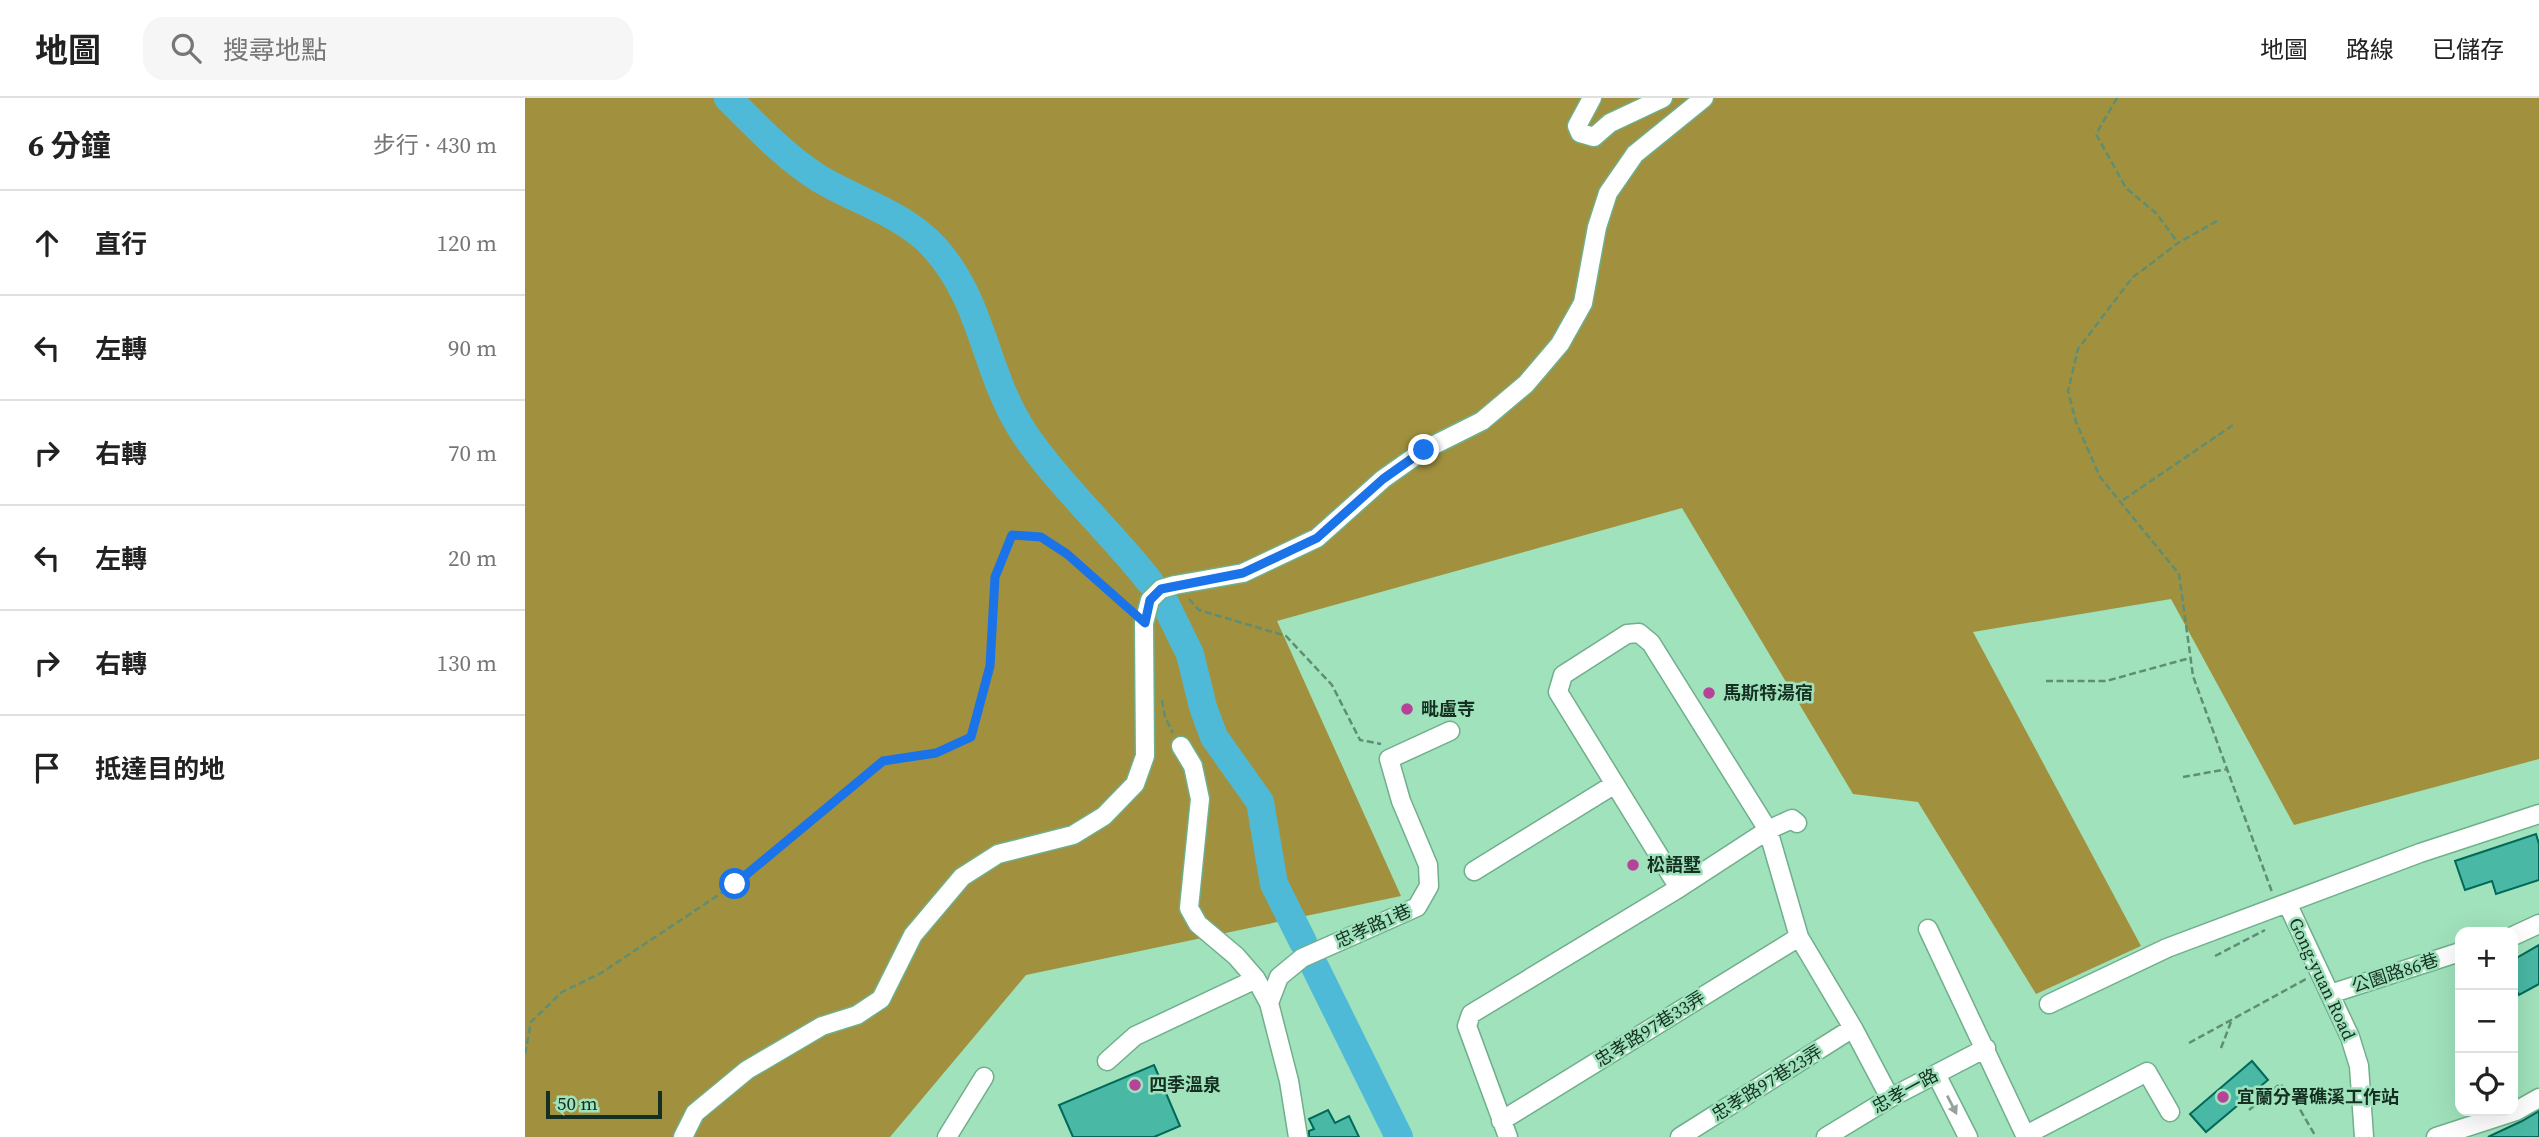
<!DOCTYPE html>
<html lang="zh-TW">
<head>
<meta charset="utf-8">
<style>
  :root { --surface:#fff; --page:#f6f6f6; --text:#222; --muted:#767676; --line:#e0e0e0 }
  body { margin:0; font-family:"Source Serif 4","Noto Sans TC",serif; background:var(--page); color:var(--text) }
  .controls { position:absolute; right:21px; bottom:21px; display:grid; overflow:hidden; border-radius:14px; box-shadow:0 7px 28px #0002 }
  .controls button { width:63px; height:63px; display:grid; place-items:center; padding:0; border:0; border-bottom:2px solid var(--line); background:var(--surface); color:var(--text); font:35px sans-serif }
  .scale { position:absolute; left:21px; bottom:18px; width:116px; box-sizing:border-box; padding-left:7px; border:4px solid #153022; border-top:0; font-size:19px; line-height:24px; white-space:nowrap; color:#153022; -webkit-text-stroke:5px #a0e2bc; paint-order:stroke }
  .stop { position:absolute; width:21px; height:21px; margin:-16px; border:5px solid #1a73e8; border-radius:50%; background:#fff }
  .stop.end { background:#1a73e8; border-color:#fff; box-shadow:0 2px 7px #0008 }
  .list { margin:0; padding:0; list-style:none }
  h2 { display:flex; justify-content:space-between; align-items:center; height:91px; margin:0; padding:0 28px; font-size:30px }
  h2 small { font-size:23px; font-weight:400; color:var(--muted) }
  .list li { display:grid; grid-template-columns:46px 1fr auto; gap:21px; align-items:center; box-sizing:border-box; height:105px; padding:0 28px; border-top:2px solid var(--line) }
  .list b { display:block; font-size:26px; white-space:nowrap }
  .list em { font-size:23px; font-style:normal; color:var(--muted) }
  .icon { flex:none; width:38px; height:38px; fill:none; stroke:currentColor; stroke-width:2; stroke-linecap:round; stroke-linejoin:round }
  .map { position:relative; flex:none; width:2014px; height:1039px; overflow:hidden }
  header { display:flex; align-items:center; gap:42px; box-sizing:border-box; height:98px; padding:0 35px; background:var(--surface); border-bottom:2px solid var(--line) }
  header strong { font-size:33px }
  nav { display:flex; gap:38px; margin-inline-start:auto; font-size:24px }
  .search { width:490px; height:63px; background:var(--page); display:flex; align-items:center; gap:18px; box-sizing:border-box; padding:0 24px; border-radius:21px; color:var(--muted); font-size:26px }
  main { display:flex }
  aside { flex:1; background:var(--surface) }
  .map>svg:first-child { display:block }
  .forest { fill:#a1913e }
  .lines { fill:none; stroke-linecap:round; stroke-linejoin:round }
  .river { stroke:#4fbad7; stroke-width:28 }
  .building { fill:#49b8a4; stroke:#02695a; stroke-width:2 }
  .minor-casing { stroke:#6faf8b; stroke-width:21 }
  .path { stroke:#5e8e73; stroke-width:2.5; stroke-dasharray:7 3.5; stroke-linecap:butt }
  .minor { stroke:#fff; stroke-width:18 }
  .oneway { fill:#96a29c }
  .route { stroke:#1a73e8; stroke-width:9 }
  .poi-dot { fill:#b7429a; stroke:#a0e2bc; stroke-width:2.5 }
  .labels { text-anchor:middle; stroke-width:5; stroke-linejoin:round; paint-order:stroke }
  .poi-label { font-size:18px; font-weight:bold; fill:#153022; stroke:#a0e2bc; text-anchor:start }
  .street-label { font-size:18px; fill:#153022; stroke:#a0e2bc }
</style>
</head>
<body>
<header>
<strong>地圖</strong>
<div class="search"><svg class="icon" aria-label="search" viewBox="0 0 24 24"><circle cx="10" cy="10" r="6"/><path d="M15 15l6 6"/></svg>搜尋地點</div>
<nav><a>地圖</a><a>路線</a><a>已儲存</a></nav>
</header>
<main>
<aside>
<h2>6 分鐘<small>步行 · 430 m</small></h2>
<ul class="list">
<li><svg class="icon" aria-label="ahead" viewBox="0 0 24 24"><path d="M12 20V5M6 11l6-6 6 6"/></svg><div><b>直行</b></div><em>120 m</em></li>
<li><svg class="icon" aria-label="left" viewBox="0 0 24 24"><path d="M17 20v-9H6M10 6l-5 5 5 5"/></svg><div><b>左轉</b></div><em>90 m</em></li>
<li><svg class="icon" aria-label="right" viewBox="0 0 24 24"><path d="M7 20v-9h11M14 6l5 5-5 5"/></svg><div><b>右轉</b></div><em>70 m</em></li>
<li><svg class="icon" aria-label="left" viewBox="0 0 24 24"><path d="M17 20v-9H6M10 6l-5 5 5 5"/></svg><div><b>左轉</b></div><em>20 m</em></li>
<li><svg class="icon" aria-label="right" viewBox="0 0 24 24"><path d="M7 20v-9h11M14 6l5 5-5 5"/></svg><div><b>右轉</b></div><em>130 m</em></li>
<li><svg class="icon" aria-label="arrive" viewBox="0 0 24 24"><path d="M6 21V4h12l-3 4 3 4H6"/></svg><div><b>抵達目的地</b></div></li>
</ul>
</aside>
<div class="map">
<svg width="2014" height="1039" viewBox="0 0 2014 1039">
  <rect width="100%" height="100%" fill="#a0e2bc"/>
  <path class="forest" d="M0,0H2014V661L1769,727L1646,501L1448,534L1616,848L1511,896L1393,704L1328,696L1157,410L752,523L876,798L501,877L365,1039H0Z"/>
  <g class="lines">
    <path class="river" d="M203,0C231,28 261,60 295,81C332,103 379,116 409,149C460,205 459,277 501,338C537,390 586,434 625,484
      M638,501L665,556L678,609L689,639L735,704L749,786L778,844
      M790,869L874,1039"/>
  </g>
  <path class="building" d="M2011,736L2014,746V782L1971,796L1967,783L1940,792L1930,763Z
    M2014,847V886L1994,897L1988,886V862Z
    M1727,963L1743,982L1681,1034L1665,1016Z
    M629,967L655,1028L629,1039H548L534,1007Z
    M803,1012L810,1025L824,1018L834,1039H784V1033L789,1031L784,1021Z
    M2014,1013V1039H1963L1997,1023Z"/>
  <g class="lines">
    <g class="minor-casing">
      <path id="minor" d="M1067,0L1052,28L1055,35L1069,39L1085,25L1138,0
        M656,648L668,668L675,701L664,810L673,826L711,858L731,881L744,905
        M949,773L1090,686
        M1154,790L1033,594L1038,577L1102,536L1114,535L1126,545L1243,732L1274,839L1328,930L1365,1000
        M1763,807L1825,939L1834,968L1839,1039
        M1403,831L1501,1039
        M1988,838L2014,826
        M1805,896L1935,854
        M1524,906L1642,850L1895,755L2014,716
        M582,963L610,938L731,881
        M1411,976L1443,1039
        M976,1023L1274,839
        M1501,1037L1622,974L1645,1014
        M158,1039L170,1015L222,972L297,928L332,917L356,901L388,837L437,779L473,756L548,737L579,718L610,686L620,658L619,525L625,502L636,491L650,487L718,475L792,440L858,381L899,352L957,323L1001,286L1035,246L1058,205L1072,129L1083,95L1110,56L1179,0
        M422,1039L459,979
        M773,1039L764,983L744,905L754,879L777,860L892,809L904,788L903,767L876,703L864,661L925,633
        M983,1039L942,928L946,916L1154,790L1243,732L1267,721L1272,725
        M1155,1039L1328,930
        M1301,1039L1365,1000L1461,950
        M1911,1039L1991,1013L2014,1000"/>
    </g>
    <path class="path" d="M1592,0L1571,36L1601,90L1632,116L1653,145
      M1692,123L1653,145L1607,180L1553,251L1543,293L1551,324L1575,379L1654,476L1668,578L1747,794
      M1598,402L1708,327
      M664,501L674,512L761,538L807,587L835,642L856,646
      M1521,583H1581L1665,560
      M637,602L640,619L648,635
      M1658,679L1703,671
      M1690,858L1740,832
      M1664,945L1781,881
      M1696,950L1706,924
      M0,956L6,924L37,894L76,875L210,786L358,663L410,655L446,639L465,568L470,479L487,437L515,439L542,456L607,514
      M1724,1012L1755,986L1766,996L1791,1039"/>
    <use href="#minor" class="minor"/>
  </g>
  <defs><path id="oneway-solid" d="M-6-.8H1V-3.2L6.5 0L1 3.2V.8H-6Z" transform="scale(1.75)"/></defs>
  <use class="oneway" href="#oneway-solid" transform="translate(1427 1007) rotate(63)"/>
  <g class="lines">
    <path class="route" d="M210,786L358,663L411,655L446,639L465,568L470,479L487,437L516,439L542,456L620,525L625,502L636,491L718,475L792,440L858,381L899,352"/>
  </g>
  <g class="poi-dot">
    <circle cx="1184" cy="595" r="7"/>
    <circle cx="882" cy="611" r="7"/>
    <circle cx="1108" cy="767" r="7"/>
    <circle cx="610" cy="987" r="7"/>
    <circle cx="1698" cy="999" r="7"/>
  </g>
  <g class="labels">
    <g class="poi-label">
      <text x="1198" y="601">馬斯特湯宿</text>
      <text x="896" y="617">毗盧寺</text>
      <text x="1122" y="773">松語墅</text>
      <text x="624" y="993">四季溫泉</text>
      <text x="1712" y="1005">宜蘭分署礁溪工作站</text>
    </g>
    <g class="street-label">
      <text transform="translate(848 828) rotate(-24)" y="6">忠孝路1巷</text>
      <text transform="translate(1870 875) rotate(-18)" y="6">公園路86巷</text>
      <text transform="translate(1797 881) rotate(65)" y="6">Gong-yuan Road</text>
      <text transform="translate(1125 931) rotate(-32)" y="6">忠孝路97巷33弄</text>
      <text transform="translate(1242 985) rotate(-32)" y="6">忠孝路97巷23弄</text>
      <text transform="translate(1380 993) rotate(-29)" y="6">忠孝一路</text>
    </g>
  </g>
</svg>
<div class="controls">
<button>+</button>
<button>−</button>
<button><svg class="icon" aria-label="locate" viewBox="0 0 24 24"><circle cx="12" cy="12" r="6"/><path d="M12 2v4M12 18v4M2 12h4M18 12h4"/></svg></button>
</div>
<div class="scale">50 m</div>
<div class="stop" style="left:210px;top:786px"></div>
<div class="stop end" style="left:899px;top:352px"></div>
</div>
</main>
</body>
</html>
